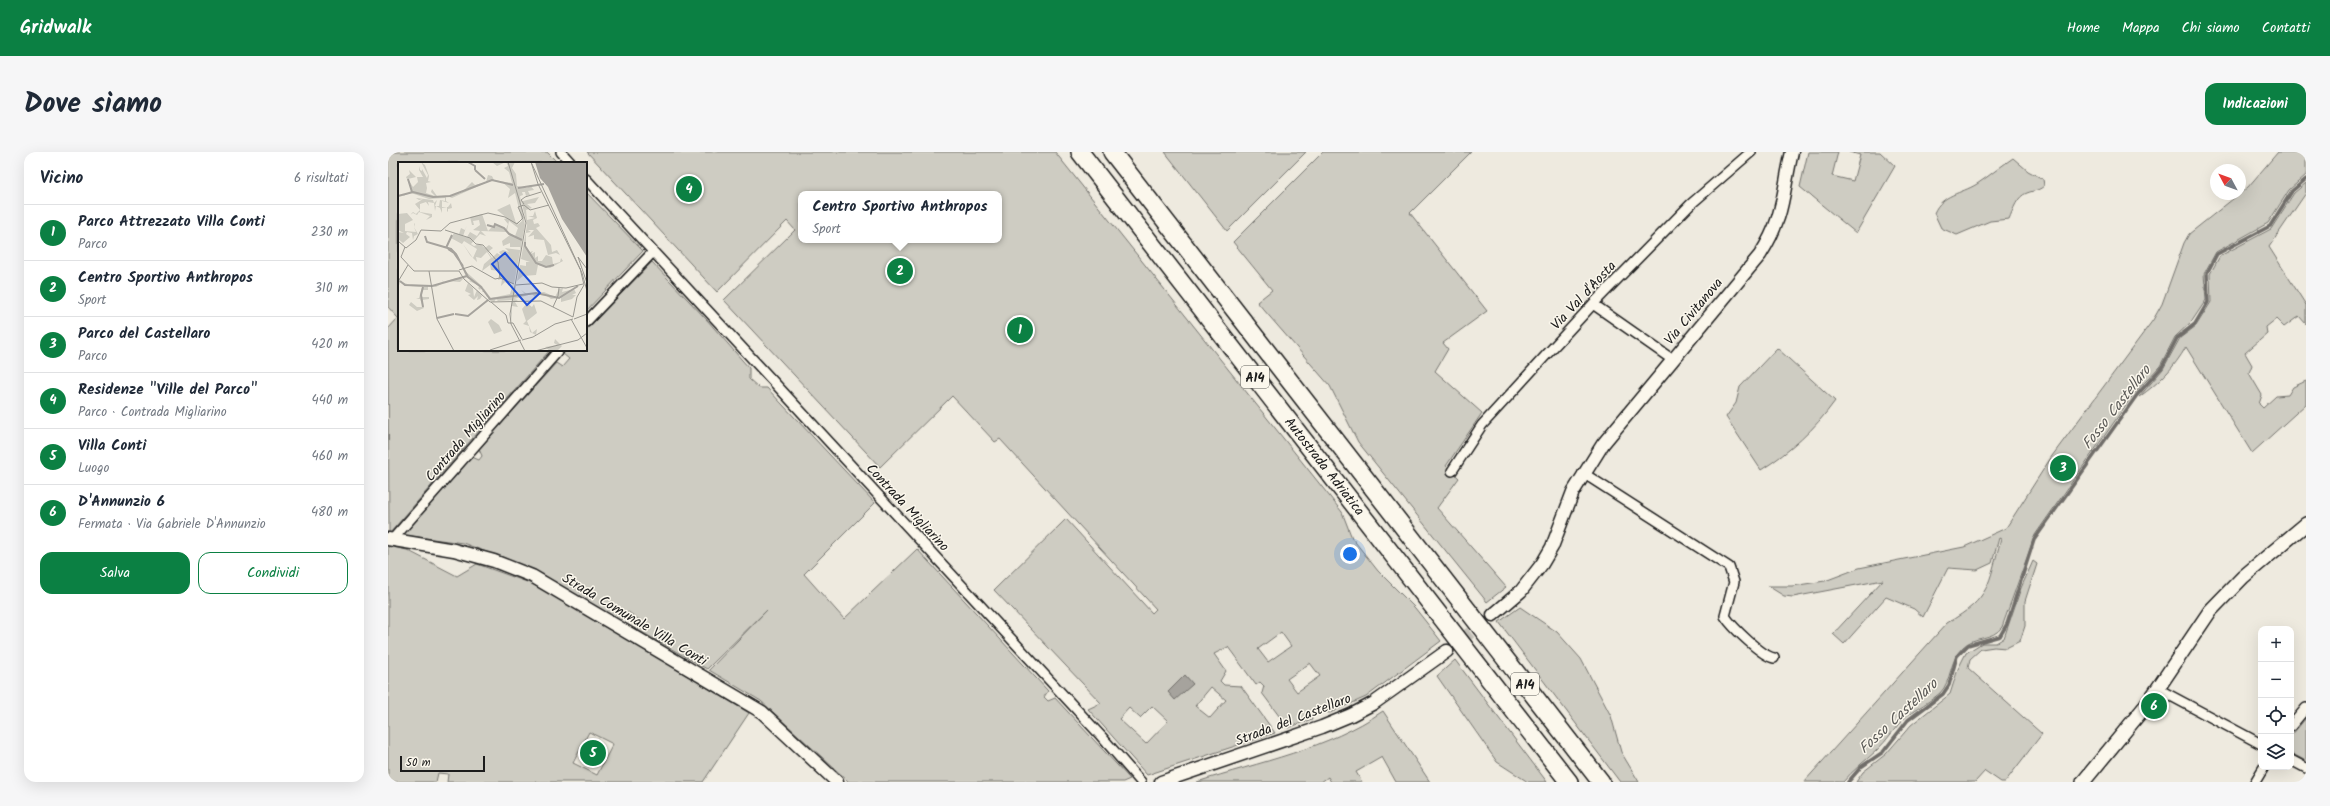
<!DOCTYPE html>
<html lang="it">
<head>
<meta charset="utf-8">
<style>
  :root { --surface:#fff; --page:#f6f6f7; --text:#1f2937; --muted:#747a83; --line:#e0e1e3; --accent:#0b8043 }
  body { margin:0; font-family:Kalam,sans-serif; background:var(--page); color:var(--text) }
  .controls { position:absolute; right:12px; bottom:12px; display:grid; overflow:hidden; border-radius:8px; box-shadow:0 4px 16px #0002 }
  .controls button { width:36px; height:36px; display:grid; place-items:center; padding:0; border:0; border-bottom:1px solid var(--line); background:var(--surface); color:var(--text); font:20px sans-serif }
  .compass { position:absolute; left:1822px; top:12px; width:36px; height:36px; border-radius:50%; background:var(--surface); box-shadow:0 4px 16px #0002; rotate:311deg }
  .scale { position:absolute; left:12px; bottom:10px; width:85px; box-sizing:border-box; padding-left:4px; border:2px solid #1c1c1c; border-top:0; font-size:11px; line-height:14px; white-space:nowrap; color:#1c1c1c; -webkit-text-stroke:3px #fbf7ec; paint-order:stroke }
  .you { position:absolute; left:962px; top:402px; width:14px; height:14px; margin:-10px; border:3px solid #fff; border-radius:50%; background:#1a73e8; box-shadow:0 0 0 6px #1a73e833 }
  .badge { display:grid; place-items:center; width:26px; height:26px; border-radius:50%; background:var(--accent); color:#fff; font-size:13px; font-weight:700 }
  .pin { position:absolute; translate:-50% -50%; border:2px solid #fff; box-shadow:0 1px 4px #0006 }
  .popup { position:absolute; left:410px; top:39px; width:204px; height:52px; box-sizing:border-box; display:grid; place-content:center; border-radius:8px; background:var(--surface); filter:drop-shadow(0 1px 3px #0005); font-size:13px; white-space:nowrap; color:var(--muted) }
  .popup b { font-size:15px; color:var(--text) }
  .popup::after { content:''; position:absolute; left:50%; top:100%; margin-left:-8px; border:8px solid transparent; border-top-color:var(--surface) }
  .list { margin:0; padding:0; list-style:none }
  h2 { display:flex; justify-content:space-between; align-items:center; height:52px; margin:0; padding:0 16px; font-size:17px }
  h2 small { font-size:13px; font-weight:400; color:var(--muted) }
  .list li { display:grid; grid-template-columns:26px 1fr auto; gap:12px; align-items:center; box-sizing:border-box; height:56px; padding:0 16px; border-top:1px solid var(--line) }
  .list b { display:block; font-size:15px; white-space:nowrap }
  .list p { margin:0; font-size:13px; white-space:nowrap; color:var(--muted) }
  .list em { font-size:13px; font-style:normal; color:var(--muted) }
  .actions { display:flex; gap:8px; padding:12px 16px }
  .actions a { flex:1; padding:9px 0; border:1px solid var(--accent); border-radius:12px; text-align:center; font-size:14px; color:var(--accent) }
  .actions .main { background:var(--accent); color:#fff }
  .icon { flex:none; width:22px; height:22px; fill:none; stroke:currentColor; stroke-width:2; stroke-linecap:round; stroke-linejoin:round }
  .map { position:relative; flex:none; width:1918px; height:630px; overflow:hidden; border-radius:12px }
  header { display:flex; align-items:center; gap:24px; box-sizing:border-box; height:56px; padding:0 20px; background:var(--accent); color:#fff }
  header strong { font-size:19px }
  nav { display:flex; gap:22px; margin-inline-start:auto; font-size:14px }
  .intro { display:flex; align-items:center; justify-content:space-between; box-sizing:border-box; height:96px; padding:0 24px }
  h1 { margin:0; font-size:28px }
  .button { padding:10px 18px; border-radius:12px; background:var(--accent); color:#fff; font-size:14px; font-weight:700 }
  main { display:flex; gap:24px; padding:0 24px }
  aside { flex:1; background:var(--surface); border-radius:12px; box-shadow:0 4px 16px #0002 }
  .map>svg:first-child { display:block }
  .green { fill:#ceccc2; stroke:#75746f; fill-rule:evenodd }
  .water { fill:#a6a39d; stroke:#6f6d69 }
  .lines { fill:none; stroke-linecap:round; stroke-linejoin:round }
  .stream { stroke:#6f6d69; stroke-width:3.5 }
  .tertiary-tunnel { stroke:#c4c1b8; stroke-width:12; stroke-dasharray:12 6; stroke-linecap:butt }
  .minor-casing { stroke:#1c1c1c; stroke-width:12 }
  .tertiary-casing { stroke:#1c1c1c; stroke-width:15 }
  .secondary-casing { stroke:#1c1c1c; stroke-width:16 }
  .motorway-casing { stroke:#1c1c1c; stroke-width:20 }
  .minor { stroke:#fbf7ec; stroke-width:9 }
  .tertiary { stroke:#fbf7ec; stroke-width:12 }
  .secondary { stroke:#fbf7ec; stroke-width:13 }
  .motorway { stroke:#fbf7ec; stroke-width:17 }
  .labels { text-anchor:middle; stroke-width:3; stroke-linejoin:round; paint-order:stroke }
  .shield { fill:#fbf7ec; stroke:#5f5e5a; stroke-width:1 }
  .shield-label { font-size:13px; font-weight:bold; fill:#1c1c1c }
  .street-label { font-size:14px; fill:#1c1c1c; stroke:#fbf7ec }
  .water-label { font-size:15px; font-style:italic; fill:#5a5956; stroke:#fbf7ec }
  .inset-river { fill:none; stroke:#a6a39d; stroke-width:2 }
  .inset-road { fill:none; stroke:#9a9891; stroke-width:1 }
  .view { fill:#1d4ed8; fill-opacity:0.15; stroke:#1d4ed8; stroke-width:2 }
  .inset-edge { fill:none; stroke:#1c1c1c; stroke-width:2 }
</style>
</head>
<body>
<header>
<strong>Gridwalk</strong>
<nav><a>Home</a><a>Mappa</a><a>Chi siamo</a><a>Contatti</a></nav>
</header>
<div class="intro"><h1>Dove siamo</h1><a class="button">Indicazioni</a></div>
<main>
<aside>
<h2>Vicino<small>6 risultati</small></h2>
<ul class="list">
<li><span class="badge">1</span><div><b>Parco Attrezzato Villa Conti</b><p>Parco</p></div><em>230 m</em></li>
<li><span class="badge">2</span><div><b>Centro Sportivo Anthropos</b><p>Sport</p></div><em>310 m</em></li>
<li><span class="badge">3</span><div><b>Parco del Castellaro</b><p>Parco</p></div><em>420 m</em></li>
<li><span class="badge">4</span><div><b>Residenze &quot;Ville del Parco&quot;</b><p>Parco · Contrada Migliarino</p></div><em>440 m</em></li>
<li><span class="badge">5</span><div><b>Villa Conti</b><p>Luogo</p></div><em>460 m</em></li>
<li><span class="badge">6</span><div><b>D'Annunzio 6</b><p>Fermata · Via Gabriele D'Annunzio</p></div><em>480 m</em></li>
</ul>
<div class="actions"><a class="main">Salva</a><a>Condividi</a></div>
</aside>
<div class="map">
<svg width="1918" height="630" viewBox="0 0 1918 630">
  <rect width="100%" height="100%" fill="#eeeadf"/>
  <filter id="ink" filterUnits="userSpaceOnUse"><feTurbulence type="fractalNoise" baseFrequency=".025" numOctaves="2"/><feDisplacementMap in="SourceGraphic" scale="8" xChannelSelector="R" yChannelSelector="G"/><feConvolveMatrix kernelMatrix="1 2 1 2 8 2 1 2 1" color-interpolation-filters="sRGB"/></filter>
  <g filter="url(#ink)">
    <path class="green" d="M0,0H159L170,11H11V198H162L1,382L0,177L10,166L0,155Z
      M199,0H667L954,360L964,386L990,419L1027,456L1053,489L978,545L942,561L928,559L923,561L924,567L900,576L874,541L876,534L872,530L868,533L840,495L826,502L838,519L832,529L836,533L853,534L887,581L759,623L700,557L713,551L606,438L678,367L764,461L768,457L612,287L607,290L564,244L492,315L336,148L407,78L399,69L329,140ZM413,42H611V88H413ZM893,480L903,494L880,510L870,497ZM922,511L932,524L909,540L899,527ZM823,535L838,548L822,566L807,554ZM764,554L780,569L758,592L731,567L741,556L752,566Z
      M777,0H918L839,79Z
      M935,0H1083L1022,61L1099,159L1055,191L1060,197L1047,219L1094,261L1058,314L1071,326L1049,356L1118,435L1099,450L970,290L942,234L869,150L884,138L845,90Z
      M1420,0H1450L1444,24L1465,29L1472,3L1461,0H1492L1507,14L1468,81L1412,35Z
      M1890,0H1918V23L1901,38L1880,71L1828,100L1816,122L1818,148L1804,169L1787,185L1772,214L1745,243L1647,383L1614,475C1604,489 1587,483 1575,495C1561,508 1564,529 1552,541C1542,550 1529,556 1519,564C1507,574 1500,588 1488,599C1477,609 1465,618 1455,630H1416L1559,471C1603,446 1600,433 1613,387L1611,386L1604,411L1589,418L1560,416L1535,465L1526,457L1498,445L1456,492L1445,482L1495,428L1405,445L1396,444L1380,434H1404L1437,429L1471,416L1576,395L1618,376L1664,304L1765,168L1774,152L1796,91L1801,82L1860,35Z
      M1625,6L1640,19L1655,27L1656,34C1650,39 1647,38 1639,41C1629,44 1625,58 1621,67L1602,69L1569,83L1553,76L1546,61C1554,42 1573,42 1589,32C1601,24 1613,14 1625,6Z
      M1918,31V41L1881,95L1918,153V172L1911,164L1896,175L1888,167L1878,175L1879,182L1857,201L1864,213L1861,221L1874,243L1871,252L1875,256L1888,244L1900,243L1905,235L1918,229V252L1864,301L1798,195C1786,216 1771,231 1751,245L1775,217L1792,186L1808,174L1823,150L1822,122L1832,104L1883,77L1906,41Z
      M198,40L255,99L198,159Z
      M264,110L319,168L361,216V227L371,236H379L487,351L416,422L456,467L529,397L660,539L656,545L660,549L667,546L742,627L735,630H461L373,549L321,518L379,458L319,517L250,478L253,469L240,460L232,469L142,417L75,391L15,383L84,305L91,308L94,304L91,297L168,211L174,215L181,207L175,202L179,198H198V178Z
      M1389,196L1447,249C1426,278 1403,299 1373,318L1338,265L1348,251L1352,235Z
      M0,394L19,398L69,424L89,412L150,434L361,561L315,630H59L60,622L50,621L48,630H0ZM201,580L225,592L209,623L185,611Z
      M1645,409L1649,412L1637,449V474L1632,489L1618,496L1606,495L1593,497L1582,507L1580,516L1654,582L1617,630H1613L1597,619L1587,630H1468L1475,620L1498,602L1523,573L1562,542L1570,517L1578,501L1594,491H1608L1616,486L1633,436Z
      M1132,455L1169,480L1193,507L1223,564L1233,600L1251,630H1232L1111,470Z
      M1067,508L1159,630H1140L1109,610L1049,524Z
      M995,559L1042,630H1008L994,605L968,620L974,630H943L940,625L933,630H809C871,610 940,597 995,559Z
      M1918,566V609L1903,601V584Z"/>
    <path class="water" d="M797,523L805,532L787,548L780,540Z"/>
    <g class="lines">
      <path class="stream" d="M1460,630L1473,615L1495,600L1520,568L1555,542L1561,533L1569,504L1580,493L1612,484L1619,472L1646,388L1749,243L1774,215L1789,186L1807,172L1820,150L1819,121L1829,102L1882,74L1904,39L1918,27"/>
      <path class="tertiary-tunnel" d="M1059,499L1105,463"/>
      <g class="minor-casing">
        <path id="minor" d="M173,0L183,11
          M198,27L713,584L753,630
          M1205,152L1285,208
          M198,170L265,100
          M1064,319L1094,273L1205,152L1303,52L1363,0
          M1195,321L1341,415L1346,430L1337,464C1344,475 1374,504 1386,506
          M4,388L171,198
          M1770,537L1873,592
          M1903,574L1918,556
          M1903,608L1918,616
          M1867,630L1876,615"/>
      </g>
      <g class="tertiary-casing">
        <path id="tertiary" d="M0,387L66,398L106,409L144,424L374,560L449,630
          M1105,463L1133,439L1154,412L1164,395L1185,340L1215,292L1372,103C1397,64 1394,42 1404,0
          M773,630L934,575L963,563L986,551L1059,499"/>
      </g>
      <g class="secondary-casing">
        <path id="secondary" d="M1695,630L1760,551L1822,459L1855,425L1918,372"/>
      </g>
      <g class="motorway-casing">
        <path id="motorway" d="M692,0L1181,630
          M724,0L1213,630"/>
      </g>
      <use href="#minor" class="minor"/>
      <use href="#tertiary" class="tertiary"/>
      <use href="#secondary" class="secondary"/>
      <use href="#motorway" class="motorway"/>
    </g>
  </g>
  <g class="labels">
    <g class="shield">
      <rect x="853" y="214" width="28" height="22" rx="3"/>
      <rect x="1123" y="521" width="28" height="22" rx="3"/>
    </g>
    <g class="shield-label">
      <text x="867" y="230">A14</text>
      <text x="1137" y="537">A14</text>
    </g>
    <g class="street-label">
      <text transform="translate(1195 143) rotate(-47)" y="5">Via Val d'Aosta</text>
      <text transform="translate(1305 159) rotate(-50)" y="5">Via Civitanova</text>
      <text transform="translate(77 284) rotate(-49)" y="5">Contrada Migliarino</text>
      <text transform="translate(937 314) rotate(52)" y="5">Autostrada Adriatica</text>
      <text transform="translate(520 355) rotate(47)" y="5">Contrada Migliarino</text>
      <text transform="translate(247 467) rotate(31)" y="5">Strada Comunale Villa Conti</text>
      <text transform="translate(905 567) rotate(-21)" y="5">Strada del Castellaro</text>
    </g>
    <g class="water-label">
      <text transform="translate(1728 255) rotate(-52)" y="5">Fosso Castellaro</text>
      <text transform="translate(1510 564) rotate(-43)" y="5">Fosso Castellaro</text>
    </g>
  </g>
  <g transform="translate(10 10)">
    <rect width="189" height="189" fill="#eeeadf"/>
    <path d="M23,0L27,3L31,14L30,19L33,20L28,21L29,26H32H29L28,31L37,34L33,30L34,27L39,34H48V39L51,41L44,39V45H50L53,41L54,46L50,47V49L49,50V45L44,46V51L42,46L38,44L37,49L36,41L30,40L31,44L28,40L22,42V50L34,52V55L28,58L32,54L21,50L19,53L15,51L12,53L15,50L18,52L22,48L17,42L25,37L21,38L18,36L35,38L36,41L39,38L37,44H41L42,38L47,39V36L31,37L13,31L4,34L13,29L12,22L10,19L0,21L10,19L8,15L12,12L11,8L18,15L10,17L15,25L20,20L19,15H25L21,8L22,4V8L24,9V7L29,16L30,13ZM94,0H112L113,3L112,0H117L114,6L118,12L119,24L129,26L132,23L136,28L130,29L132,33L128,34L127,30H124L125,33L122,34L127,63L116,122L108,119L113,122V125L107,120L103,124L104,117L100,118L102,109L93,108L92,103L84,109L86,102L93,96L89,90L83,96L78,95L79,100L72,93L65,82L75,96L79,87L66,79L64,82L53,76L56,71L61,72L63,66L67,68L69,63L65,74L69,75L72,70L79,74L82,69L75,68L82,63L81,58L75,59L76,63H74L72,55L84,52L90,69L97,62L108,67L110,62L106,57L109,56L99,48L112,42L118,61L121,59L119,63L124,59L117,31L110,36L112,27L104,20L94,18L54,36L49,34L63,31L74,20L77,23L88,20L90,13L94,14L96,18L114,21L111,10L106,6L110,4L108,0L99,4ZM111,59L120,66L117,74L109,69ZM83,69L108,70L112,73L104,79L105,84L112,81V85H122V88L107,86L111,90L105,88L101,90L104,94L99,91L94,96L90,90L95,86L91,83L87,86L82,82L76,84L73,82L82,72L88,74ZM141,35L137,41L129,42L134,46L128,48L129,58L137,56L130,54H135L137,49L139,56L135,58L136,62L140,61L142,64L138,66L153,83L154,90L159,88L162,93L158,91L150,93L146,78L136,77V73L130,75L136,68H130L133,70L128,71V85L132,90L135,89L133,92L137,90V96L140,94V99H144L148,93L154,95L155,102L162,100L163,96L165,99L152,106L140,103L138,113L125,114L119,119L122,103L128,104V100H132L123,97L129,63L123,38L125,39ZM9,51L15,58L7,62V69L18,70L16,65V62L17,61L16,65L20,72L16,74L15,78L14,71L9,70L8,72L12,75L5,81L0,77V70L6,71L0,68V52ZM65,107L84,124L93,136L112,132L115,122L116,130L118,123L117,132H127L123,128L129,132L146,130L157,135L161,127L165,126L164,130L176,127L178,131L174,133H178L174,137L163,140V136L153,137L146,132L137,134L138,136L134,132L116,137L120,138L117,140L120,145L114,144V160L113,151L114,138L100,139L98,137L96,140L90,138V133L89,135L87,130H84L86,127L84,125L82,128L80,126L82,124L71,119L73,118L68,115ZM58,116L65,117L62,120L49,119L38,125L30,124V128H24L23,135H31V137L24,138L26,146L19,149L11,143L13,140L19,145H25L22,137H18L21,136L24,125L12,124L9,132L12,124L5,122L3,121L1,119L15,124H34L45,120L44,118L46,120ZM70,121L75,126L76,135L79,128L84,134L82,137L79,138L80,134L76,138L70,133L73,132L67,129ZM129,141L134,145L136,142L139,151L129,159L134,171L139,167L138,173L132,170L131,164L125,162L128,159L124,147ZM93,157L101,163L104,169L96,172L90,160ZM157,177L164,184L159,189H152L147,185L159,183L156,181Z" fill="#ceccc2" fill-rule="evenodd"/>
    <path d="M137,0H189V95L164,57L150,25L142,16Z" fill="#a6a39d"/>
    <path class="inset-river" d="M70,0L77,4V8M77,8L87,17M10,17L14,30M120,26L146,22M0,34L15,30L35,35L52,34L94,18L115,23M89,63L96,65L97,62L106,66L111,72L124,78M27,74L29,80L53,87L58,92L70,115L83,125L92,137L138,131L161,136L180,124M127,80V84L138,101L148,105L156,103M48,86L54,73M50,87L56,91L65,104M2,119L7,123L34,124L69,114M25,125L23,133L25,145M57,152L70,154L90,138M39,156L56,152"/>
    <path class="inset-road" d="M110,0L128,61L112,152L113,162L127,189M133,0L140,22L182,107M133,0L184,111L189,129M126,42L123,38L127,35L143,30M126,43L132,48L151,43M47,68L72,76L78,82L85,83L100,100L102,116M0,79L8,86L18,78L23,68L43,69L52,61L90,51L107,55L119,62L125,56L120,45L126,43M7,85L3,95L16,109H61L66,117L92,140L143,139L175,155M189,107L180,95L189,121M61,108L74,104L97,117L102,116L116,122M31,109L39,157L56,189M118,123L144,121L154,125L168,126L185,122M0,129L1,118L10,103M93,140L108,153L110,161H115L124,177M155,145L160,134L161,126M175,155L179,135L186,123L182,106M173,157L189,186M176,157L189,152M124,178L135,175L157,162L175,157M92,188L123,178M137,189L180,178L189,171"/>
    <path class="view" d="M107,91L142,131L129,143L94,102Z"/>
    <rect width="189" height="189" class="inset-edge"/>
  </g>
</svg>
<div class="controls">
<button>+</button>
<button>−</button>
<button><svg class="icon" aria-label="locate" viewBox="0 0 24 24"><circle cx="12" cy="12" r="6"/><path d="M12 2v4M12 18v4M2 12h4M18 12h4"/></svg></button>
<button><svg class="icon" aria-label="layers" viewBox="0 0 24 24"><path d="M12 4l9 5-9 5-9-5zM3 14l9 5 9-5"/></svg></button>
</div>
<svg class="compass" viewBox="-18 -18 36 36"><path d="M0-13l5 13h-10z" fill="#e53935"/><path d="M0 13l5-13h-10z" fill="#747a83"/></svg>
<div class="scale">50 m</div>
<div class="you"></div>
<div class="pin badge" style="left:632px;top:178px">1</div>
<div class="pin badge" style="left:512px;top:119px">2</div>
<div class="popup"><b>Centro Sportivo Anthropos</b>Sport</div>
<div class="pin badge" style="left:1675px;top:316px">3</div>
<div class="pin badge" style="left:301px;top:37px">4</div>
<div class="pin badge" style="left:205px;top:601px">5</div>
<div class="pin badge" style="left:1766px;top:554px">6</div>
</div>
</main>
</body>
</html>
